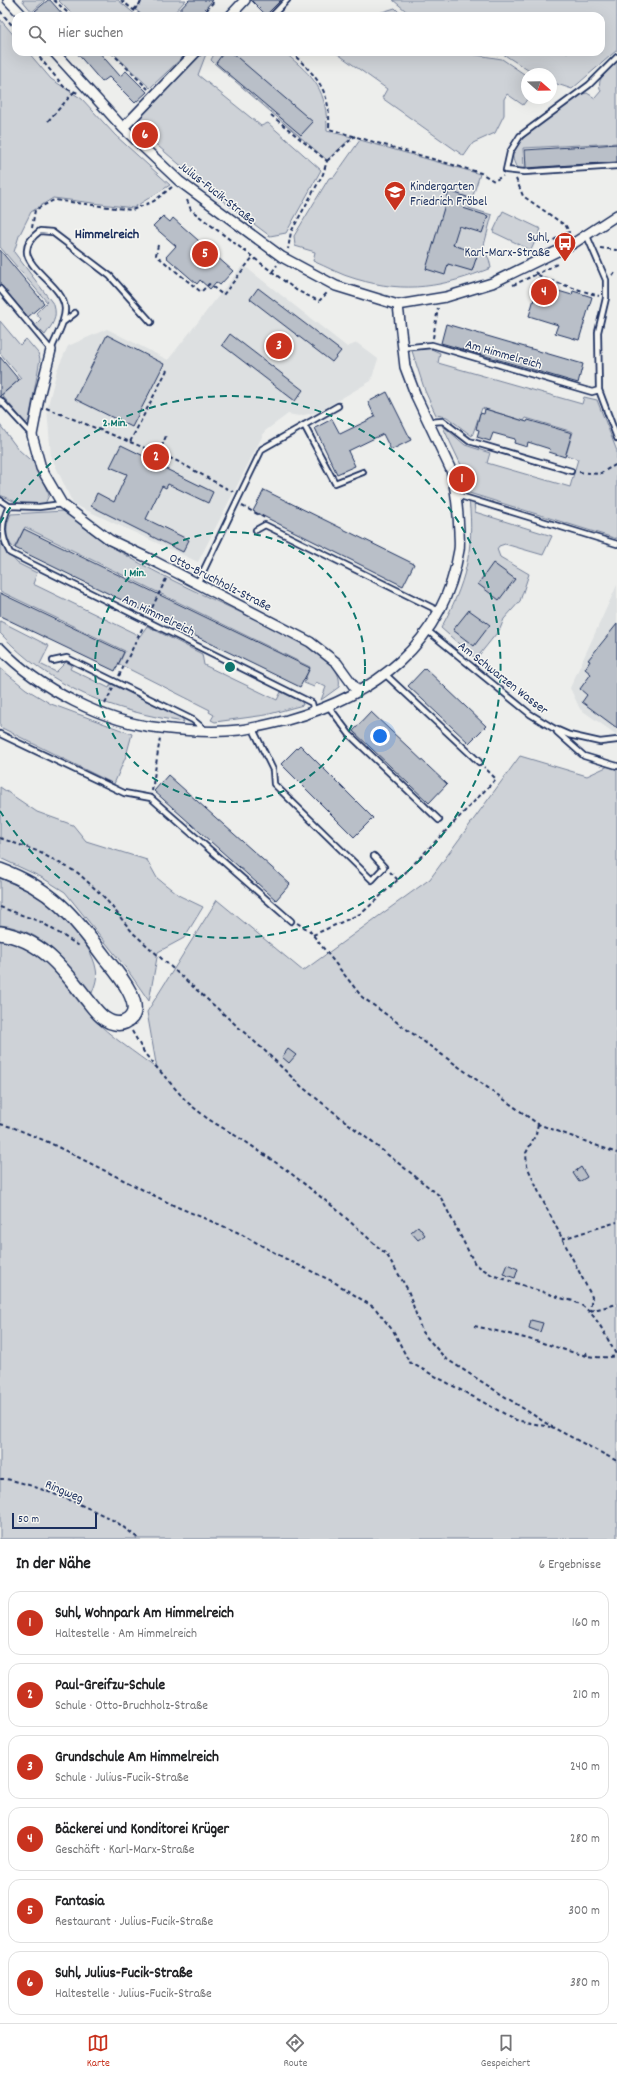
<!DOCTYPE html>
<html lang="de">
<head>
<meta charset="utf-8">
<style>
  :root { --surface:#fff; --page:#f2f2f2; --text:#202124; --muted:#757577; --line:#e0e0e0; --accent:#c8321e }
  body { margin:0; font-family:Dekko,sans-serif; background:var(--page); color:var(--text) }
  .compass { position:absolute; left:521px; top:68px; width:36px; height:36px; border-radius:50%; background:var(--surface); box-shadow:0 4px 16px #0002; rotate:110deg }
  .scale { position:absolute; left:12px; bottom:10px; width:85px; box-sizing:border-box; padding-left:4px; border:2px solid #1b2f5e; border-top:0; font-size:11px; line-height:14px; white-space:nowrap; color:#1b2f5e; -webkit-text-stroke:3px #f6f6f2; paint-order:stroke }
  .you { position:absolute; left:380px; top:736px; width:14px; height:14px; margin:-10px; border:3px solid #fff; border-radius:50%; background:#1a73e8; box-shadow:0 0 0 6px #1a73e833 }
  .badge { display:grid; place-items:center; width:26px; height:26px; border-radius:50%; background:var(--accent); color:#fff; font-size:13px; font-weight:700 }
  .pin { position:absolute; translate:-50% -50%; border:2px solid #fff; box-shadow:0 1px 4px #0006 }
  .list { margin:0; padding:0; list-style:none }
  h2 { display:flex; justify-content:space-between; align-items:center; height:52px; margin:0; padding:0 16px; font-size:17px }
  h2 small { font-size:13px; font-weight:400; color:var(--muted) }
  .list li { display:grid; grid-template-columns:26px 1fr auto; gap:12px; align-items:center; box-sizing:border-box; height:64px; margin:0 8px 8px; padding:0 8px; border:1px solid var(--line); border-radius:12px }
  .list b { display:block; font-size:15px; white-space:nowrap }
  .list p { margin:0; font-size:13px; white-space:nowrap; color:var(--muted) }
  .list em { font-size:13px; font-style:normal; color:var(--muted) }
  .icon { flex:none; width:22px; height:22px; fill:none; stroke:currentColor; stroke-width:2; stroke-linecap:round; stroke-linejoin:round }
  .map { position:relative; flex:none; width:617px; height:1539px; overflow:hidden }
  .search { position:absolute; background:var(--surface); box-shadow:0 4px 16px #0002; left:12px; right:12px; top:12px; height:44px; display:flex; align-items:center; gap:10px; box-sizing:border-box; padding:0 14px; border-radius:12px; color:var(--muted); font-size:15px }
  .sheet { height:484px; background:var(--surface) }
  nav { display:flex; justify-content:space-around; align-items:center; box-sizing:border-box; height:56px; border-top:1px solid var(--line); background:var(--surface); font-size:11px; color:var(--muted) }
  nav a { display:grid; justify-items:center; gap:2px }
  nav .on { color:var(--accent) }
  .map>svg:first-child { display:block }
  .built { fill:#dde0e1 }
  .green { fill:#ced2d7; stroke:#74809a }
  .building { fill:#b9bfc8; stroke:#1b2f5e }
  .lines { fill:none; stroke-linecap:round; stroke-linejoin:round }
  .lane-casing { stroke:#1b2f5e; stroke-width:8 }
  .street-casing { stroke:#1b2f5e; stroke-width:12 }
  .secondary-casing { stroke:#1b2f5e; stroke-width:16 }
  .path { stroke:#1b2f5e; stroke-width:2; stroke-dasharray:4 3; stroke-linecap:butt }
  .lane { stroke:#f6f6f2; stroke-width:4.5 }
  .street { stroke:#f6f6f2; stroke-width:9 }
  .secondary { stroke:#f6f6f2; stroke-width:13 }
  .ring { fill:none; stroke:#0f766e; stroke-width:2; stroke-dasharray:7 5 }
  .labels { text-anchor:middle; stroke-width:3; stroke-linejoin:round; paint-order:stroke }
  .poi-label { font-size:13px; fill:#1b2f5e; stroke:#f6f6f2; text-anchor:start }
  .street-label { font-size:13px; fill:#1b2f5e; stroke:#f6f6f2 }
  .neighbourhood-label { font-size:14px; font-weight:bold; fill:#1b2f5e; stroke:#f6f6f2 }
  .centre { fill:#0f766e; stroke:#f6f6f2; stroke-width:2 }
  .ring-label { font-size:12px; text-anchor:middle; font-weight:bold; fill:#0f766e; stroke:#f6f6f2; stroke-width:3; stroke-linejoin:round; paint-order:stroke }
</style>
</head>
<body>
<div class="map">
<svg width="617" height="1539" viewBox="0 0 617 1539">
  <rect width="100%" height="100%" fill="#edeeec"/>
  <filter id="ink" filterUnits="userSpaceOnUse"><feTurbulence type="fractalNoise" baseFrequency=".025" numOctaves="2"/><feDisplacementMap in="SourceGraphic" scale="8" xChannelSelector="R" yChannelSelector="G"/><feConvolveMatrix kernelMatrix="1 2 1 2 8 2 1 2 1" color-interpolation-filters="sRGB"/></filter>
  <g filter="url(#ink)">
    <path class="built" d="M243,265L347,347L357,343L378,359L371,381L318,412L299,416L288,414L265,431L198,562L73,504L51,456L47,409L57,370L68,346L107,329L168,360Z
      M617,585V735L580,709L570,688Z"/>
    <path class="green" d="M22,0H45L32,12Z
      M58,0H118L137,16H74Z
      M142,0H186L171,16H143L135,9Z
      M393,0H617V50L572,89L551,82V74H534L500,52H601V16H412Z
      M395,8L403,16H369Z
      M0,19L16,38V52H28L51,79L82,99L115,135L170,185L133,208L53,198L31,212L19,236L14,252L54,305C58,318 52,325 45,335L35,325L41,319L36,313L47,302L0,247Z
      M112,52H181L185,55L150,88Z
      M200,52H206V54L198,75L261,126L268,123L321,170L286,233L270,236L219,198L132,124Z
      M215,52H284C315,78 327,89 327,131L352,137L327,160L214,63L211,60Z
      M335,52H458L502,59L527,76L528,98L523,105L507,94L504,99V115L495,133L473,143L464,156L382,98L387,89Z
      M617,62V143L523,148L524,169L517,168C514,163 511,156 514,150C521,135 563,107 578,95L587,93L595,98L601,91C595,78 608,71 617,62Z
      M360,140L480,174L469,208L492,215L483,249L489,259L491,268C443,287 407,294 356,279C341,275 327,267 313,261L315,252L295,246L294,236L329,178L334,177Z
      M503,211L541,229L531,250L493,232Z
      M0,321L20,345L26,339L38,353L40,359L29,420L26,424L2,395L21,378L0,353Z
      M427,347L440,353L438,363L582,404L584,397L597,400L617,451V539L466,492L462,467L442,425L465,445L490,453L487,463L570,487L578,459L566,455L573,432L526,418L524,421L482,408L472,436L447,417L436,415L425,391L412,351Z
      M0,425L18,449L29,459L33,455L36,466L49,495L45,504H20L0,495Z
      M469,500L474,502L475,512L552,536L543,555L505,544L499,546L497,549L500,557L529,574L520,601L504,619L500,629L476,659L441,628C465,585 475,549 469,500Z
      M64,511C117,558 185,586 248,616C267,625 289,632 306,644C319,653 343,668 339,687L321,700L326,687L316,682L314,687L304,683L310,667L25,527L14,548C4,539 6,524 11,514Z
      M0,543L17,563L37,573L33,584L140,636L147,626L202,654L204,665L277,700L281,692L302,702L303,705L266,715L215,722L211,720L214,715L209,712L210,710L119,664L125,651L0,591Z
      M0,621L49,646L40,664L56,672L66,662L72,665L70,669L109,688L111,684L182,718L184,722C112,711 51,688 0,633Z
      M0,668L26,689L51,704L132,734L126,756L114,784L0,727Z
      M520,756L587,776L617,762V1539H0V939C44,945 64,988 92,1017C109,1036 136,1053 157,1069L147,1012L217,900L303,971L430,879Z
      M0,787L37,812L73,825L86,841L147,860L157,878L180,896L203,907L184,938L158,952L149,1001L126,968L65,892L41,877L0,858Z
      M0,878C10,883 21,887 31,892C54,905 92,943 96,969C98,977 95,985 92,993C67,962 42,929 0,925Z"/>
    <path class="building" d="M48,0H50L64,16H40L35,11Z
      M189,0H213L199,16H174Z
      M251,0H281L266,15Z
      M76,52H99L120,76L126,71L147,92L135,103L109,77L102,82Z
      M224,52H231L313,122L301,135L216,63Z
      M617,144V162L526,168L525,150Z
      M449,191L467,197L463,208L488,216L482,233L459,226L453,245L478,253L472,271L448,264L445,275L426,269Z
      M163,216L170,222L173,218L233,271L220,285L216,282L210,289L200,280L197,284L166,257L176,246L153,226Z
      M0,250L44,303L28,317L0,284Z
      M538,285L572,295L573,291L592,297L579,340L555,333L558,325L529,316Z
      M258,288L341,351L332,362L250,299Z
      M446,324L583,364L578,383L441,343Z
      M230,334L303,390L295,401L222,345Z
      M107,335L164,364L132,427L75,399Z
      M0,357L19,380L0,396Z
      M387,392L411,440L391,450L383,434L348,451L355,466L337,474L315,428L332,419L340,434L375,417L368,402Z
      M485,409L527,422L528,420L572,433L565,457L549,452L550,449L528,442L527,447L514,443L515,439L493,433L490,441L477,437L479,430L476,429L480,413L484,414Z
      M121,445L150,459L153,454L161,458L158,465L213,492L208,503L168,484L166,488L162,486L146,519L189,540L183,552L91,506L97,493L114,502L127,474L110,467Z
      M264,490L414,564L403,586L253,511Z
      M24,529L310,668L300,687L15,548Z
      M493,563L515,579L499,600L478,584Z
      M0,593L124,652L115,671L0,616Z
      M469,610L490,625L474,646L453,630Z
      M617,624V728L582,702L587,695L580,689L591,674L585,669L590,661L588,660Z
      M425,668L486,726L469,743L408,686Z
      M371,712L447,784L429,803L353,731Z
      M300,745L373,818L354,837L281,764Z
      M168,775L290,884L276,900L154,791Z
      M288,1049L296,1055L289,1063L282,1057Z
      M581,1167L587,1177L579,1182L573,1173Z
      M418,1226L425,1235L418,1240L411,1232Z
      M507,1264L518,1269L515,1278L503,1274Z
      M531,1320L543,1323L540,1332L529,1328Z"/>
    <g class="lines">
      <g class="lane-casing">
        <path id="lane" d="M272,16L287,0
          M617,57L589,85L520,136L510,152L506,170L524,172L617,166
          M587,236L606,280V298L598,332L599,390L617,438
          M0,289L51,350C56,337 65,323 65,309C64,279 0,261 40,231L52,232L110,276L151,322
          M62,323L75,313
          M402,348L432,345L592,392L599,390
          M0,400L32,435
          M429,422L443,421L469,441L571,471
          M304,425L335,483L363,472
          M457,495L617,544
          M0,500L9,506L39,507L62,504
          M9,506C0,525 1,536 10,553L312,703L314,712
          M256,530L265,525L439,611
          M197,584L262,449L338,406
          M428,631L530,714L553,728L569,735L600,742L617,740
          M53,661L67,658L193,720L205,730
          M386,675L479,762
          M329,707L350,735L439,820
          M252,727L273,770L274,784L372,880L384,867L374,856
          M557,732L584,756L617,766
          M0,734L124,793L151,798L291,921"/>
      </g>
      <g class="street-casing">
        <path id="street" d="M8,0L23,16
          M230,16L245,0
          M54,52L123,128L179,181L282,257L336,286L398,305L446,297L492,283L574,243L617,215
          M123,128L196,52
          M51,350L40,393L32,435L41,468L62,504L110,540L150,559L310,642L337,663L358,692
          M0,648C38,688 105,723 161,728C186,731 214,733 239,730C255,728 271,724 287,720C374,696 444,644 459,550C460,544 459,537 459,531C458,509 456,490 451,470L416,396L405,367L398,305"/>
      </g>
      <g class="secondary-casing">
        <path id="secondary" d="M0,870C52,889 73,915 105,958C115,970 151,1010 125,1022C119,1025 111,1023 105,1019C97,1014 91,1004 85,997C62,967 40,939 0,933"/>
      </g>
      <path class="path" d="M54,0L71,16
        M121,0L141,16
        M134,10L143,0
        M0,11L16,30
        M202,16L215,0
        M35,52L65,88L78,93
        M111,52L148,89
        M291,52C317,77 331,90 329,129L481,173L494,181L503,176
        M271,115L327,161L323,174L291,232L288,249
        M48,121L74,92
        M327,161L355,136
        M516,179L523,196L566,226L569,232L546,244
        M187,200L191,210L296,290L319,301L328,292
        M32,228L35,210L54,200L132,210L154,201L172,187
        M158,245L156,255L201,292L209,284L223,295L253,257
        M600,248L617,250
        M272,272L277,265
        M535,272L537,274L557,264
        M612,275L617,271
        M513,285L537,274L545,279L599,296
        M433,338L438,308
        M46,408L130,442L167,370
        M130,442L177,461L233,492
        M159,453L166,436
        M579,472L599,474L617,464
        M242,506L265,518
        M149,614L166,579
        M119,676L143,627
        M105,704L113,688
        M152,791L160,738
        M0,838L37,851L78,873L104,897L133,933L265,1051L302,1087L440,1196L475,1264L492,1275L564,1299C593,1302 604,1334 617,1356
        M390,872L398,880
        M0,907L41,922L81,947
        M297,923L309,930L362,997L538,1124L617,1153
        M313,935L362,913L404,874L496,779L484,767
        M132,1031L145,1054L187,1102L208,1119L246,1142L288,1171L336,1209L387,1255L408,1290L422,1332L445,1358L552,1427L617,1461
        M0,1124L12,1127L48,1142L175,1206L237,1232L288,1260L334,1282L375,1308L394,1332L409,1362L516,1420L550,1427
        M538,1124L536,1134L526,1153L527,1166L541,1197L592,1297L590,1311
        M562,1239L617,1222
        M590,1311L617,1304
        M474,1326C498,1331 522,1337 546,1344C570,1351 591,1361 617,1356
        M586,1352L587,1357
        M0,1479C18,1477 96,1510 114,1521C123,1526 131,1533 139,1539"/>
      <use href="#lane" class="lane"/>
      <use href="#street" class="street"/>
      <use href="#secondary" class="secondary"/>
    </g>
  </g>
  <g class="ring">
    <circle cx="230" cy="667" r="135"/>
    <path d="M0 523A271 271 0 1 1 0 811"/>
  </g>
  <defs>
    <g id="school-pin" transform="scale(1.15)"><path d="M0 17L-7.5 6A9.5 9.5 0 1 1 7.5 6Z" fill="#c8321e" stroke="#f6f6f2"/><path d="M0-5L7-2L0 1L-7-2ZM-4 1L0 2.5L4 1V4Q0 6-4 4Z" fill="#fff"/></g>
    <g id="bus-pin" transform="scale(1.15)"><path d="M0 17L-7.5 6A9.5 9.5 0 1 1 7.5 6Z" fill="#c8321e" stroke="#f6f6f2"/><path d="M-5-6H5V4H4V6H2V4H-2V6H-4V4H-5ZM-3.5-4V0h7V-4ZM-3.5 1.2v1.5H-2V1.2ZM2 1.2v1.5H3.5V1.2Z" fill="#fff"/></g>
  </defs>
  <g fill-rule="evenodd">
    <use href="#school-pin" x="395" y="192"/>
    <use href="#bus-pin" x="565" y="243"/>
  </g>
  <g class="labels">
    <g class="poi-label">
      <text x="410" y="190">Kindergarten<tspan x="410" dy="15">Friedrich Fröbel</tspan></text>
      <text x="550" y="241" text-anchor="end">Suhl,<tspan x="550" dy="15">Karl-Marx-Straße</tspan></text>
    </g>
    <g class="street-label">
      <text transform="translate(218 192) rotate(38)" y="5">Julius-Fucik-Straße</text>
      <text transform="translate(504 353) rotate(16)" y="5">Am Himmelreich</text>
      <text transform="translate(221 581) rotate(27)" y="5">Otto-Bruchholz-Straße</text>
      <text transform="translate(159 614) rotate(26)" y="5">Am Himmelreich</text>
      <text transform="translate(504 677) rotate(38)" y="5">Am Schwarzen Wasser</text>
      <text transform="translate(65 1490) rotate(23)" y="5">Ringweg</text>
    </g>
    <g class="neighbourhood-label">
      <text x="107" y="238">Himmelreich</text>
    </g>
  </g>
  <circle cx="230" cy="667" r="6" class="centre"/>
  <g class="ring-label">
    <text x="115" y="426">2 Min.</text>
    <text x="135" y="576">1 Min.</text>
  </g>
</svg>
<svg class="compass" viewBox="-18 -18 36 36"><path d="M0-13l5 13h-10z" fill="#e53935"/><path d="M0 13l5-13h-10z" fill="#757577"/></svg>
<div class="scale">50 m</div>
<div class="you"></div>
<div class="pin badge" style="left:462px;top:479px">1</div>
<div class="pin badge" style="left:156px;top:457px">2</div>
<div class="pin badge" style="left:279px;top:346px">3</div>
<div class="pin badge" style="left:544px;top:292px">4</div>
<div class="pin badge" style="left:205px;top:254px">5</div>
<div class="pin badge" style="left:145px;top:135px">6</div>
<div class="search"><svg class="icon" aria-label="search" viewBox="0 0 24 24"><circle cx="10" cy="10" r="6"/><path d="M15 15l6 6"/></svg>Hier suchen</div>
</div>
<section class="sheet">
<h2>In der Nähe<small>6 Ergebnisse</small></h2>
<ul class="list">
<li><span class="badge">1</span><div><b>Suhl, Wohnpark Am Himmelreich</b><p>Haltestelle · Am Himmelreich</p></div><em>160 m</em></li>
<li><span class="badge">2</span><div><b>Paul-Greifzu-Schule</b><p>Schule · Otto-Bruchholz-Straße</p></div><em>210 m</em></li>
<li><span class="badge">3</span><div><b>Grundschule Am Himmelreich</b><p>Schule · Julius-Fucik-Straße</p></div><em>240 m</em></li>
<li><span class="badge">4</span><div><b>Bäckerei und Konditorei Krüger</b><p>Geschäft · Karl-Marx-Straße</p></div><em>280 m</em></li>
<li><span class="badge">5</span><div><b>Fantasia</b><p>Restaurant · Julius-Fucik-Straße</p></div><em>300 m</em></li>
<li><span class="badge">6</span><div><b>Suhl, Julius-Fucik-Straße</b><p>Haltestelle · Julius-Fucik-Straße</p></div><em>380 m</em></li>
</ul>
</section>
<nav>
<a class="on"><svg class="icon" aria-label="map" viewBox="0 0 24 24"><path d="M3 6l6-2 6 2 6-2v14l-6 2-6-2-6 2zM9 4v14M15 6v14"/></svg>Karte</a>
<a><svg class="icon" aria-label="directions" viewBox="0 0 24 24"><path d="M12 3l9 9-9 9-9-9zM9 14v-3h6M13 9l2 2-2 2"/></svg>Route</a>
<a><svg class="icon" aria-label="saved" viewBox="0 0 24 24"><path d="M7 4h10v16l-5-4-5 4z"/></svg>Gespeichert</a>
</nav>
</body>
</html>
